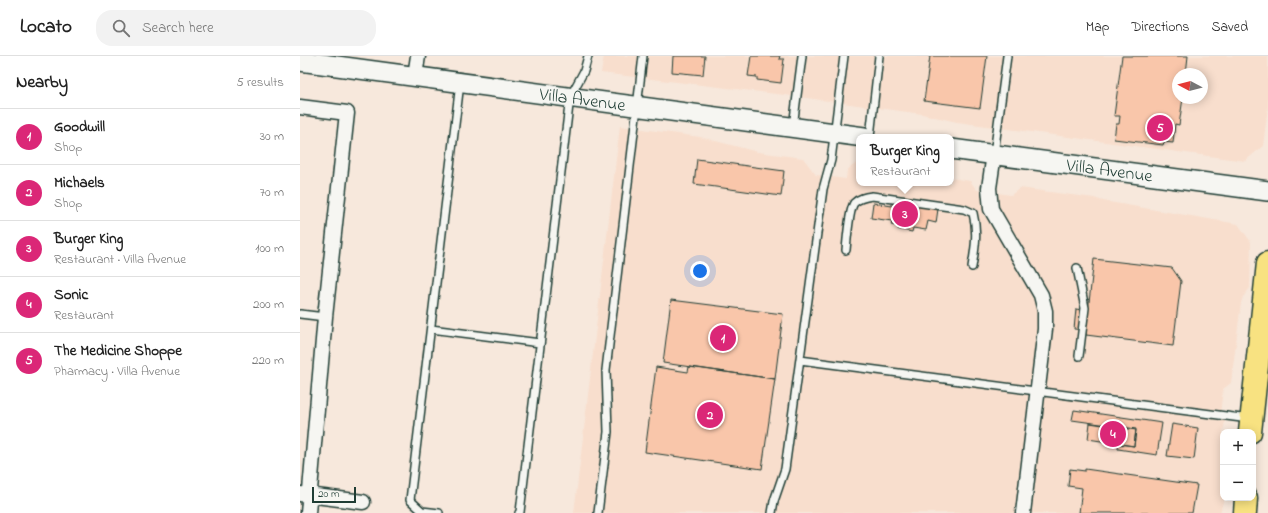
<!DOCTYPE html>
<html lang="en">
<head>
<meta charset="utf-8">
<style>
  :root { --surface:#fff; --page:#f2f2f2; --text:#222; --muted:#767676; --line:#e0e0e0; --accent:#db2777 }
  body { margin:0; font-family:"Indie Flower",sans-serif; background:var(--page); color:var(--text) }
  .controls { position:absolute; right:12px; bottom:12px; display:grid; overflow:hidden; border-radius:8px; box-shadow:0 2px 10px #0003 }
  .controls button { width:36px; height:36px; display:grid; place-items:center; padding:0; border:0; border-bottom:1px solid var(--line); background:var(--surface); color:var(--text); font:20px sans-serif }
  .compass { position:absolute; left:872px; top:12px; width:36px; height:36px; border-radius:50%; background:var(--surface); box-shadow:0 2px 10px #0003; rotate:277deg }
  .scale { position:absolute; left:12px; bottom:10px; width:44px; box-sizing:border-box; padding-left:4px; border:2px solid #1f3d34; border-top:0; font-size:11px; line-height:14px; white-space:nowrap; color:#1f3d34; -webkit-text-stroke:3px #f6f6f2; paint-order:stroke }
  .you { position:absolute; left:400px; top:215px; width:14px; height:14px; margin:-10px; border:3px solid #fff; border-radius:50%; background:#1a73e8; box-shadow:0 0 0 6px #1a73e833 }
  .badge { display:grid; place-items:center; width:26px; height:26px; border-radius:50%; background:var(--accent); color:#fff; font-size:13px; font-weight:700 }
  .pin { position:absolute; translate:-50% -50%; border:2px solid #fff; box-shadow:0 1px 4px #0006 }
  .popup { position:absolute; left:556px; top:78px; width:98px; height:52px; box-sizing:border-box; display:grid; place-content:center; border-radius:8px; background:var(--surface); filter:drop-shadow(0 1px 3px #0005); font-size:13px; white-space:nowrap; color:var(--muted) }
  .popup b { font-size:15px; color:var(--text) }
  .popup::after { content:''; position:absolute; left:50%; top:100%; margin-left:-8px; border:8px solid transparent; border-top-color:var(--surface) }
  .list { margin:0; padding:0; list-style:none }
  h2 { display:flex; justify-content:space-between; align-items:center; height:52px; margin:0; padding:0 16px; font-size:17px }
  h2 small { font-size:13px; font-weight:400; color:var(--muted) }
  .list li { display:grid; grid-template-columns:26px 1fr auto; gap:12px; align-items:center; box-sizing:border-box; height:56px; padding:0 16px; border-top:1px solid var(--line) }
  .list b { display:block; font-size:15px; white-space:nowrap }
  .list p { margin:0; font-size:13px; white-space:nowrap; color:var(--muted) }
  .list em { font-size:13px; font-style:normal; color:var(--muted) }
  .icon { flex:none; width:22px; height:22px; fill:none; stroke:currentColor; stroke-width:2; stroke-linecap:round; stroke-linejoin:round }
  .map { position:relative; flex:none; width:968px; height:457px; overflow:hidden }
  header { display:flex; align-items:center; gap:24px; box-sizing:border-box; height:56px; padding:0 20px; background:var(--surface); border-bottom:1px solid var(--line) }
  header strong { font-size:19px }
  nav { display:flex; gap:22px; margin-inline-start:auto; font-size:14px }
  .search { width:280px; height:36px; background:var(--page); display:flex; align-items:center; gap:10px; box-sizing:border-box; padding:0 14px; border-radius:16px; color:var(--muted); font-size:15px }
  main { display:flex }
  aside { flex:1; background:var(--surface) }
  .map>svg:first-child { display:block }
  .built { fill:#f8decd; fill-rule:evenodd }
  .building { fill:#f9c6aa; stroke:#1f3d34 }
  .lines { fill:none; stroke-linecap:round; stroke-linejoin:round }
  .lane-casing { stroke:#1f3d34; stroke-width:10 }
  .street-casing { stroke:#1f3d34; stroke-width:17 }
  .secondary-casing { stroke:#1f3d34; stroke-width:22 }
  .primary-casing { stroke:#1f3d34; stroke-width:25 }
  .lane { stroke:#f6f6f2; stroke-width:7 }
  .street { stroke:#f6f6f2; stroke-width:14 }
  .secondary { stroke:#f6f6f2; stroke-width:19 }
  .primary { stroke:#f8e281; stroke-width:22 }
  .labels { text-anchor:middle; stroke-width:3.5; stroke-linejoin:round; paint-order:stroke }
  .street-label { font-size:18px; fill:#1f3d34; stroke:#f6f6f2 }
</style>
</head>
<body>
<header>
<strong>Locato</strong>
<div class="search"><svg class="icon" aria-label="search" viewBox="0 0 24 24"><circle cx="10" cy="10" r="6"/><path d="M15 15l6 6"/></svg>Search here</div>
<nav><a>Map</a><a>Directions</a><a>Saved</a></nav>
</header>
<main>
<aside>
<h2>Nearby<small>5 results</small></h2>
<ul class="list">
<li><span class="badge">1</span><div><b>Goodwill</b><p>Shop</p></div><em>30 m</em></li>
<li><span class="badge">2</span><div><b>Michaels</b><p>Shop</p></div><em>70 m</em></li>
<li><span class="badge">3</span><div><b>Burger King</b><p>Restaurant · Villa Avenue</p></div><em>100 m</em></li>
<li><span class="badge">4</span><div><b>Sonic</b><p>Restaurant</p></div><em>200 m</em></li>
<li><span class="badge">5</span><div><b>The Medicine Shoppe</b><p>Pharmacy · Villa Avenue</p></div><em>220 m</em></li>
</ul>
</aside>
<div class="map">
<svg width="968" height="457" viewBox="0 0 968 457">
  <rect width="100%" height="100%" fill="#f7e8dc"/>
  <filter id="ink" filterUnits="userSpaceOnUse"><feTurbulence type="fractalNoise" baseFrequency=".025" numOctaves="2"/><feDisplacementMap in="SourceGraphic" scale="8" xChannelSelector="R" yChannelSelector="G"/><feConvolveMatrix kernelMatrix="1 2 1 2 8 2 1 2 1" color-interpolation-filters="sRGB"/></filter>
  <g filter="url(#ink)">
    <path class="built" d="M304,0H968V51L963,90L945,105L657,66L622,58L485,39L301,17ZM878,18H902V42H878Z
      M320,70L400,81L458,96L503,102L516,119L546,123L547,114L559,105V127H651V122L670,125L677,134L711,139L720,132L794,142L803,145L938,168L951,186L950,232L943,241L941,247L931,327L923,333L920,358L926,359L923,376L924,442L920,457H274Z"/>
    <path class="building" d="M373,0H405L403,19L372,16Z
      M451,0H480L479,3H484L481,27L457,24V21L448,20Z
      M630,0H687L680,52L624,45Z
      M822,0H888L886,18H878V42H883L879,69L875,68L873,87L864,86L863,89L814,83L816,68H819L820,60H814Z
      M397,103L484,115L481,140L394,128Z
      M592,146L638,153L636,167L628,165L626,174L613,172L612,176L598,173V170L591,169L592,165L571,162L573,147L592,150Z
      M794,203L872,212L881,225L873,290L786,279V274L774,273L776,253L788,255Z
      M371,244L483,258L475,323L363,307Z
      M356,311L388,316L389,311L475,323L462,413L345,396Z
      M774,354L862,367L857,399L818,393V388L834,390L836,373L772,364Z
      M790,367L836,374L834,390L788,383Z
      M872,368L898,372L894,403L867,400Z
      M770,413L785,415V413L897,429L892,457H779L782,432L768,430Z"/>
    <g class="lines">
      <g class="lane-casing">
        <path id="lane" d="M493,71L502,0
          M570,81L579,0
          M694,98L707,0
          M546,194C547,184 549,154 554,147C559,142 565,141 572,140L664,153L673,157C678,176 675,193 672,211
          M777,212L785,252L779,300
          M0,258L25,261
          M131,273L240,287
          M500,304L949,363
          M139,457L122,455L110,444L160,27
          M219,457L220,456L270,41L284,15L288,0
          M298,457L308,376L306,314L343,0
          M472,457L474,445L485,413L523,133L531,104L544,0"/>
      </g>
      <g class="street-casing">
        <path id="street" d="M115,20L118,0
          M0,51L47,57L25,261L8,457
          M694,98L689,132L691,153L741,239L745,255V273L723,457
          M0,438L63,446"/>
      </g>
      <g class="secondary-casing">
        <g id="secondary">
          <path id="s1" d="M0,5L564,81"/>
          <path id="s2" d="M651,93L968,135"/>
        </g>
      </g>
      <g class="primary-casing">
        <path id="primary" d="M950,376L968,207
          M945,457L946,442"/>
      </g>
      <use href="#lane" class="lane"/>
      <use href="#street" class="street"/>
      <use href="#secondary" class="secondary"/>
      <use href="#primary" class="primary"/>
    </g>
  </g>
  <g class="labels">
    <g class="street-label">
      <text dy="6" stroke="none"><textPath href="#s1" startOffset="285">Villa Avenue</textPath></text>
      <text dy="6" stroke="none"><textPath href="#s2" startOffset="160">Villa Avenue</textPath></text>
    </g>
  </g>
</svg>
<div class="controls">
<button>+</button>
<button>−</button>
</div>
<svg class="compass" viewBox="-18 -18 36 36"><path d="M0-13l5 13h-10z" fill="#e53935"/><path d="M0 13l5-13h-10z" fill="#767676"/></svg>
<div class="scale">20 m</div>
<div class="you"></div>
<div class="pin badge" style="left:423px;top:282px">1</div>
<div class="pin badge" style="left:410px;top:359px">2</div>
<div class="pin badge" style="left:605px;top:158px">3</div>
<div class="popup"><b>Burger King</b>Restaurant</div>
<div class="pin badge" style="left:813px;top:378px">4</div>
<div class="pin badge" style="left:860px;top:72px">5</div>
</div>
</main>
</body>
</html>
